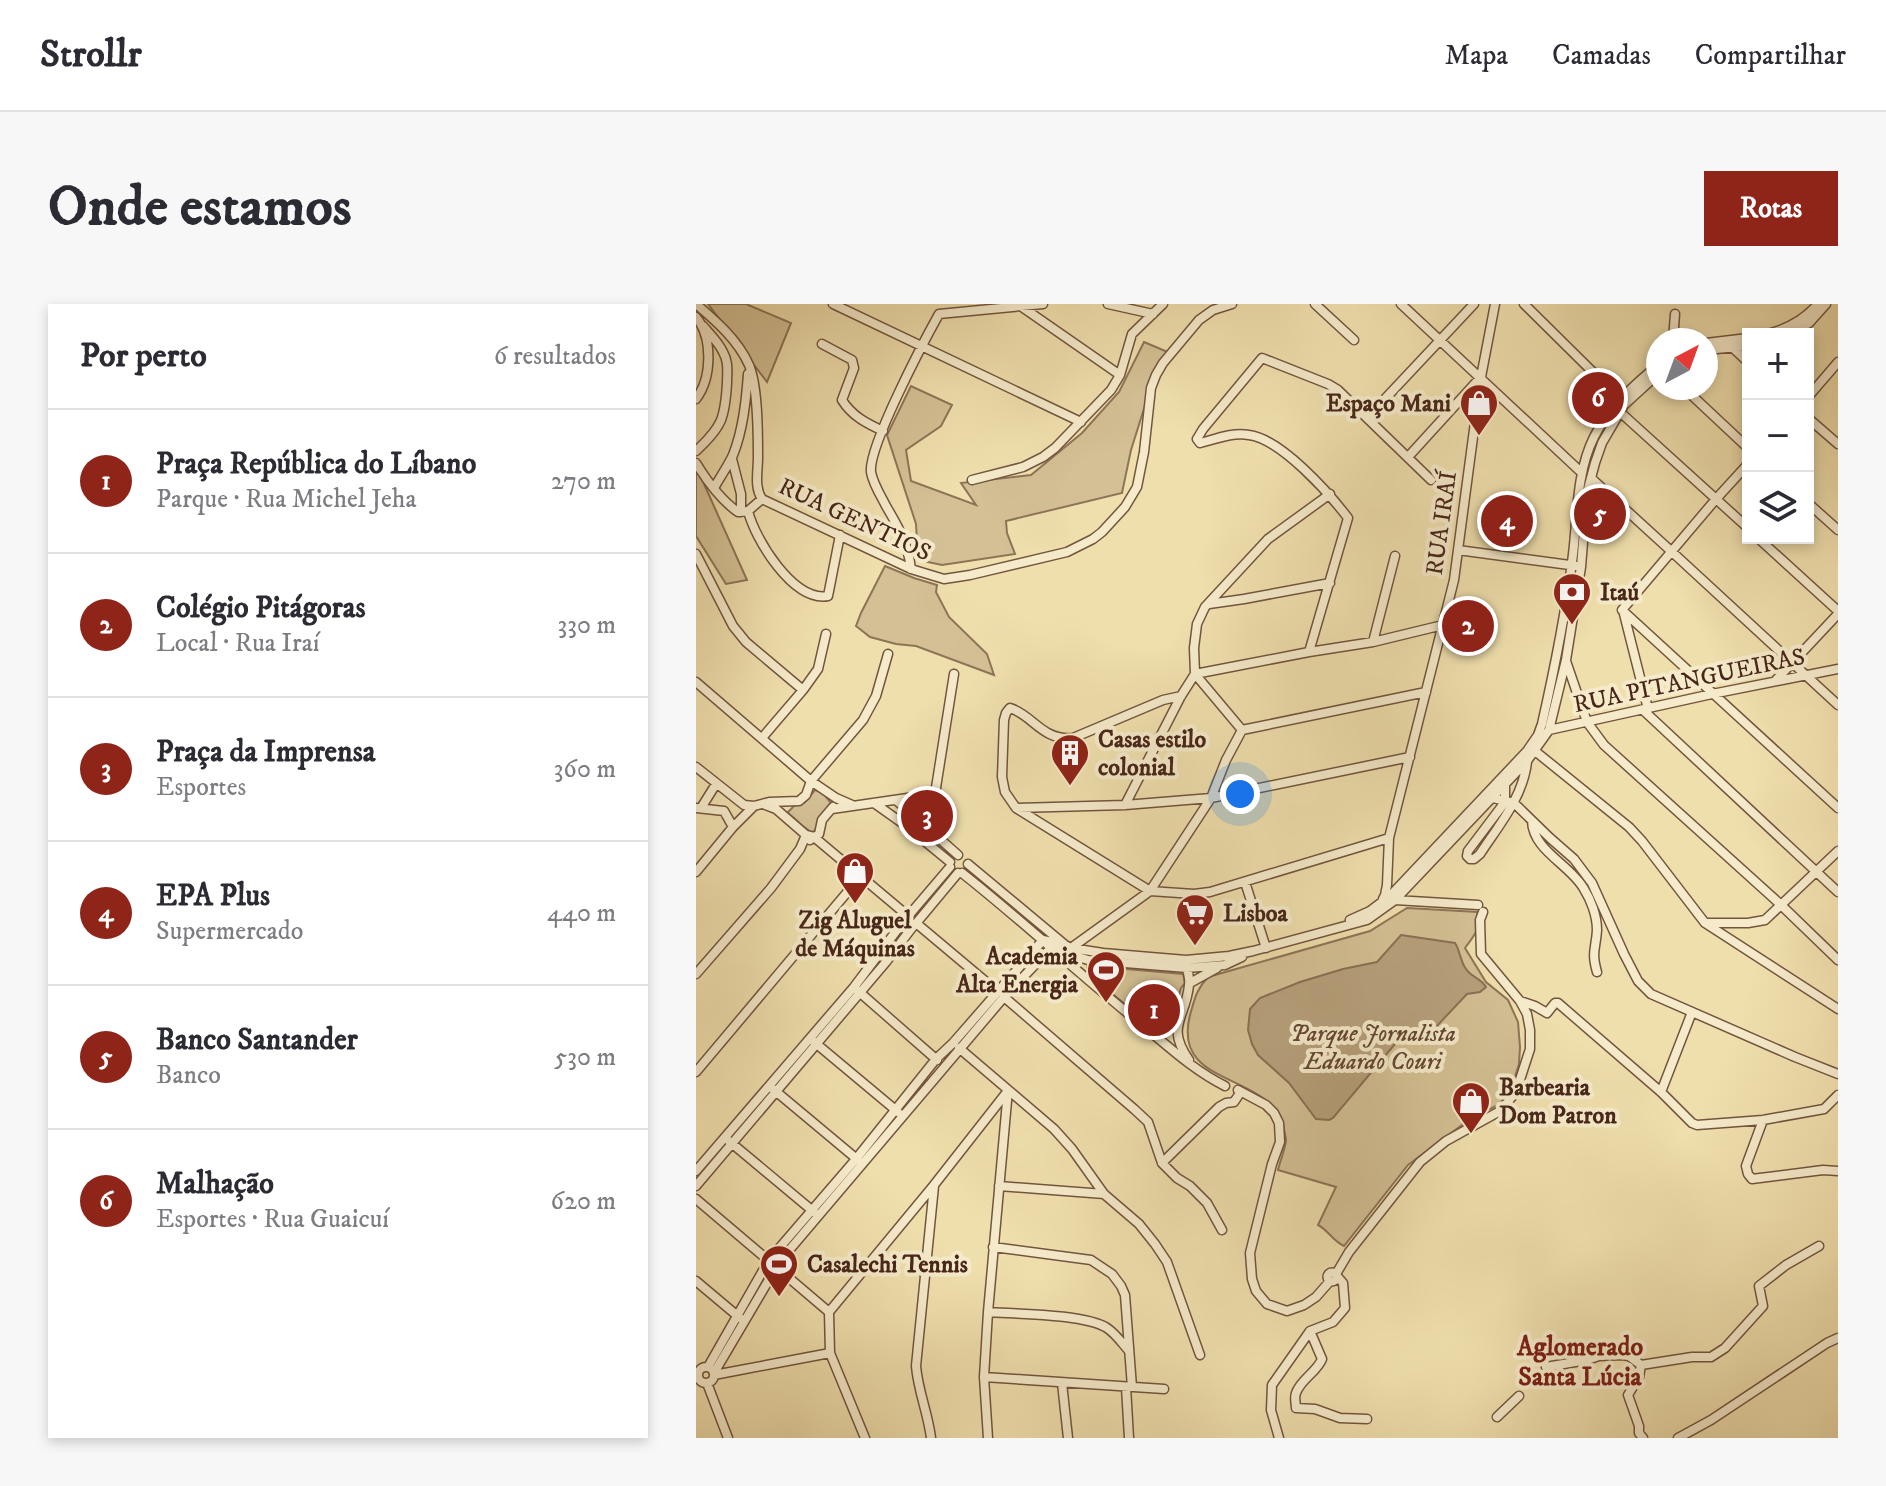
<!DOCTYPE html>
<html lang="pt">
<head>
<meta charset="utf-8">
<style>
  :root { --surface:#fff; --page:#f7f7f7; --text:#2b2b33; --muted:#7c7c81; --line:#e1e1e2; --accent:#8f2418 }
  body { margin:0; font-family:"IM FELL DW Pica",serif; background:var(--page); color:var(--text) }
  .controls { position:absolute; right:24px; top:24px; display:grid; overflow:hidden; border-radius:0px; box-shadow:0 4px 12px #0003 }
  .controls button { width:72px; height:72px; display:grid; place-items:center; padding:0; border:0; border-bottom:2px solid var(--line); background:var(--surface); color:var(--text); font:40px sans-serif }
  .compass { position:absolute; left:950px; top:24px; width:72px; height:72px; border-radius:50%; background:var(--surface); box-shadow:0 4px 12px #0003; rotate:41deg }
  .you { position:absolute; left:544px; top:490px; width:28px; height:28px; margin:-20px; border:6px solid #fff; border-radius:50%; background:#1a73e8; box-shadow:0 0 0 12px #1a73e833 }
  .badge { display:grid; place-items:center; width:52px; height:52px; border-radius:50%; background:var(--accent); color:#fff; font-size:26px; font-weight:700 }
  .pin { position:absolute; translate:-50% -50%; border:4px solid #fff; box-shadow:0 2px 8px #0006 }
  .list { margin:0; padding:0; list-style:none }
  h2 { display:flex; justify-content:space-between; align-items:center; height:104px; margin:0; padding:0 32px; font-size:34px }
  h2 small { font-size:26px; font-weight:400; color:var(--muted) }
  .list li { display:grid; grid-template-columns:52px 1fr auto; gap:24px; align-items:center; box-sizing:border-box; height:144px; padding:0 32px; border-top:2px solid var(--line) }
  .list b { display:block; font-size:30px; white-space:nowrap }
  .list p { margin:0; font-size:26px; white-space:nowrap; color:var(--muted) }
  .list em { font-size:26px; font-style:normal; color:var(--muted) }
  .icon { flex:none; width:44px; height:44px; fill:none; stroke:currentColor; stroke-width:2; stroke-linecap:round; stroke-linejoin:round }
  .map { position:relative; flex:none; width:1142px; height:1134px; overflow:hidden; border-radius:0px }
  header { display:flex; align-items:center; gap:48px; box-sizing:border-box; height:112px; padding:0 40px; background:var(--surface); border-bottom:2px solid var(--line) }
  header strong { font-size:38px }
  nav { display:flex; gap:44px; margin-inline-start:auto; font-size:28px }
  .intro { display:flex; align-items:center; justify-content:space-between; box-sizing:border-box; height:192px; padding:0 48px }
  h1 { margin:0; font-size:56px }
  .button { padding:20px 36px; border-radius:0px; background:var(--accent); color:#fff; font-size:28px; font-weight:700 }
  main { display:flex; gap:48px; padding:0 48px }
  aside { flex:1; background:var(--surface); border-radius:0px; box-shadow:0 4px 12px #0003 }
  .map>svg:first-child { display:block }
  .green { fill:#d3c094; stroke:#8e7457; stroke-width:2 }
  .water { fill:#b6a07b; stroke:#8a7054; stroke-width:2 }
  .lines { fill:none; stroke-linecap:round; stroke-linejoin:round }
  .minor-casing { stroke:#72553f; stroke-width:11 }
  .minor { stroke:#f5eaca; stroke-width:8 }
  .labels { text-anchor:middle; stroke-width:8; stroke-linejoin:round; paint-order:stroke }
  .poi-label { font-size:24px; font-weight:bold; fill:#48271a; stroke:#f5eaca; text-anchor:start }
  .street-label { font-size:24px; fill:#48271a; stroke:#f5eaca }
  .park-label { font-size:24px; font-style:italic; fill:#644632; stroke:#f5eaca }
  .neighbourhood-label { font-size:26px; font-weight:bold; fill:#7a1f14; stroke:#f5eaca }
</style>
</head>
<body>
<header>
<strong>Strollr</strong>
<nav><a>Mapa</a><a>Camadas</a><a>Compartilhar</a></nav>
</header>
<div class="intro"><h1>Onde estamos</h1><a class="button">Rotas</a></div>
<main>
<aside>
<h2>Por perto<small>6 resultados</small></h2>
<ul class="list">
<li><span class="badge">1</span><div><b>Praça República do Líbano</b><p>Parque · Rua Michel Jeha</p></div><em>270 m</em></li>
<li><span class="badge">2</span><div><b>Colégio Pitágoras</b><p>Local · Rua Iraí</p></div><em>330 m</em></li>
<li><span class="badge">3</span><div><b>Praça da Imprensa</b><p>Esportes</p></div><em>360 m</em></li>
<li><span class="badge">4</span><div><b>EPA Plus</b><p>Supermercado</p></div><em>440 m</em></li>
<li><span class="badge">5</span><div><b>Banco Santander</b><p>Banco</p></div><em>530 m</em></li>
<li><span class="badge">6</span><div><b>Malhação</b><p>Esportes · Rua Guaicuí</p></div><em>620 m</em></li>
</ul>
</aside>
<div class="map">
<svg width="1142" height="1134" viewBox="0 0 1142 1134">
  <rect width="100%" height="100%" fill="#efdfad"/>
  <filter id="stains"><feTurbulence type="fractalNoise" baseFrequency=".0025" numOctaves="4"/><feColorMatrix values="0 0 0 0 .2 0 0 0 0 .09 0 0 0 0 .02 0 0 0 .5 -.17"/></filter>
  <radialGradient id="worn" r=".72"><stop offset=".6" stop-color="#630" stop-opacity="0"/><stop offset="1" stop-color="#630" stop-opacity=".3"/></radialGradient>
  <path class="green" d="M12,0H50L95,19L71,78Z
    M448,38L474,49L458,73L435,146L426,189L310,217L311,229L319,250L246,261L222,256L220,220L191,131L215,82L256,101L245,122L210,146L215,177L280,201L265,179L335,171L386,129L423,88Z
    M0,162L51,276L30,280L0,232Z
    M189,262L218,274L241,281L240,288L253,313L291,350L298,371L220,342L200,340L174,333L160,322L165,309Z
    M119,486L126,488L135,499L134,503L124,512L120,526L116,528C109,526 100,515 93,510L92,508L98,502L109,498Z
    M711,604L782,608L781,612C786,624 776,634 769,644L790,678L812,696L822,718L824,743L823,760L817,779L807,796L800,802L774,815L712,861L648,942C637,937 632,926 622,921L640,883L582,866C584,857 589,846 590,836C590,834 588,826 588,824C575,767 475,785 494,711C499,694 500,686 512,673L674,627Z
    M395,659L403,660L408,663L487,670L489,679L485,684L474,726L467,730L458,728V724L391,669V662Z"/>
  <path class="water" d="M705,631L759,639C764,646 764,657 770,665C775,673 785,674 790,683L784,688L771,690L738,725L705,735L699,740L637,814L633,816L620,815L593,779L562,751L556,740L552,726L554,705L564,694L604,678L647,665L681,658Z"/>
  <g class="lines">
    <g class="minor-casing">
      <path id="minor" d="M0,0C20,17 42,36 53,61C62,82 62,129 62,153C62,168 58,183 66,195L215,265L248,275L274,271L371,248L397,235L406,228L429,203L441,183L448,148L455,84L460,71L467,59L503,16L517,6L536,0
        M137,0L385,118
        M412,0L457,10
        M619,0L658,36
        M705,0L886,169
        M828,0L915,86L923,99
        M326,3L424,71
        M0,13C17,34 16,74 0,95
        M1071,30C1092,25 1108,16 1122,0
        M1094,30L1113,19L1130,0
        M977,36L979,10
        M1010,39L1052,34
        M126,40L156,56L158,64L146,96C156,112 170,119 187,127
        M1037,44L1052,58
        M1010,46L1052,42
        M988,84L1052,144
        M1112,93L1142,58
        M924,108L1052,224
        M671,114L778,0
        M1112,114L1142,140
        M0,147C26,123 29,114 31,79C31,68 33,58 27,48C23,39 14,30 7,22
        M712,153L784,74
        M36,155L45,190V208
        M0,159C11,177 25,196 42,208L52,207
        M895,174L975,247L1142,401
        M276,176L327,163L347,153L359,144L415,86L424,71L436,30L467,0
        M18,184C24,173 32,162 37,151C47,126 50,97 52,70
        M66,195L52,207C59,235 97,298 132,292L144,231
        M1112,199L1142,226
        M1062,234L1142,307
        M762,246L881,262
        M0,250L37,322L50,338L107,386
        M215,265C212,240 203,224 190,202C185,192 177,180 175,168C172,143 228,37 243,10L347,0
        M513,300L548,295L634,279
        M926,306L1142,504
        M926,306L1020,195L1052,160
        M927,306L952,405
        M677,338L699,252
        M613,348L652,214C633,189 585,135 553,131C536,128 520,135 504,139L501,135L507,125L566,54L632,80L642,86L735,176
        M870,357L891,418L908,441L1084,600L1142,656
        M1080,376L1142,310
        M0,378L115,477L140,494L156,501
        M485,392L467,396L377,434C346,437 337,411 314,404L310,409L308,416L306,473L309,488L320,504L454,587L498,590L514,588L693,534
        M947,406L1142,588
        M546,426L499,370L498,344L501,320L509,303L572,235L634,190
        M546,426L730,388
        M853,426L1016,390L1142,365
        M66,434L107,386L122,365L130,330
        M839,447L933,523L946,537L1009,619L1142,705
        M0,463L48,501L58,502L73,498L103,497L110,491L115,477L167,416L180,392L192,350
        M809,479V498L772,547L771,552L774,555H778L784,550C803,521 827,493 831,458
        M797,494L818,499L854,534L878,555L896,579L928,650L942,677L955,690L1099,753L1142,770
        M201,497L262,551
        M178,499L209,521L254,558
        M67,500L80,505L110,531L118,533L212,612
        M429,501L485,392L499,370L613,348L677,338L747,321
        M0,504L28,507L37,523
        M5,504L20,480
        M321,504L429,501L515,494L714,453
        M136,505L239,490
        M836,517C837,547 875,561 888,585C895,596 901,612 901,626C900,645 895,647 901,668
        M240,531L239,490L258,370
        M114,536L123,530L126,516L137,503
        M272,560L368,640
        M0,568L37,523L58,502
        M266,569C327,617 384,671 445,720C472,742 497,766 529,782
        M549,578L570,644
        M687,595L689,591L691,581L693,534L758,276L785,73L799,0
        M699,596L782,601
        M214,610L254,563
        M654,616L674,607L694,592L831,447L842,431L846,420C858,367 869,313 876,258C882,217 879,171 898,133C913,103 937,82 962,61
        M222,617L262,569
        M220,619L301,687
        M1010,619H1052L1069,616L1142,547
        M347,636L369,641L375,644L407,649L490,656L533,652L557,647L671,616L699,596L831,457L853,426L870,356L885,263L891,189L899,159L906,139L928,101L962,70
        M375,644L454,587L515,494L530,456L546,426
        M359,646L392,656L491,664L529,661L546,653
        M490,662C492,668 494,675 493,681C490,714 469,722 493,756
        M0,670L75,584L104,545L110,531
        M494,679L521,664
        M161,686L241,756
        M308,693L438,805L452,818L466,859L481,874L494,882L511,899L526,926
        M824,697L839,702L851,709L859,699H862L965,788L996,819L1001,821L1067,816L1128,805L1142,791
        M117,737L202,808
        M263,744L358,825L376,845L408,890L443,920L459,940L471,958L504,1051
        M0,768L164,573
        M77,785L162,856
        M542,786L570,801L578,809L583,819L584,838L576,860L554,949L556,975L560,987L571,1000L591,1007L608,1001L620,993L634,977
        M965,788L996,708
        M1067,816L1050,862L1052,870L1056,875L1127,866L1142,867
        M33,837L118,908
        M466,859L523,803L530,799L538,798L542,792
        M0,867L158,683L210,614
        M0,882L190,658L218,621
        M303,882L408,890
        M0,895L133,1008
        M297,943L395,956L416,970L425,982L429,991L436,1083
        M631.5 973a4.5 4.5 0 1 1 9 0a4.5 4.5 0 1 1-9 0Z
        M640,970L653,948L724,858L750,837L804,807L820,788L834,745V726L831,710L824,697L785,650L784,616L787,608
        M0,977L44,1014
        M133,1008L238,881L311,788
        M133,1008L134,1049L169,1134
        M292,1008C321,1010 389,1010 411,1024C420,1030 426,1039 433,1047
        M614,1027L626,1055C621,1068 605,1075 600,1089C598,1094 600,1099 600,1104L619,1105L644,1114L671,1115
        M945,1061L996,1053H1015L1029,1044L1067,1002L1063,982L1090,961L1123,942
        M945,1061L943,1073L932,1091L943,1122V1129L947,1134
        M12,1063L73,956L160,855L240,755L257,739L347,636
        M850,1063L891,1056L903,1052L926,1051L933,1052L945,1061
        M2 1071a8 8 0 1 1 16 0a8 8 0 1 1-16 0Z
        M18,1069L84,957L308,693L355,644
        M18,1071L134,1049
        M288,1073L468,1085
        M11,1079L32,1134
        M366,1079L372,1134
        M430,1083L433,1134
        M801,1113L823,1092
        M235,1134C232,1109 222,1087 220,1062L238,882
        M292,1134L288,1073L292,1008L312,786
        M583,1134L575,1106L576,1081L614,1027L637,1018L649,1004L647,979L641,972
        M982,1134L1015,1116L1131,1039L1142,1034"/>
    </g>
    <use href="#minor" class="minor"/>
  </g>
  <defs>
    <g id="shop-pin" transform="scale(2)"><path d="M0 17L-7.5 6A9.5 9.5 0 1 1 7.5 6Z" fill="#8f2418" stroke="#f5eaca"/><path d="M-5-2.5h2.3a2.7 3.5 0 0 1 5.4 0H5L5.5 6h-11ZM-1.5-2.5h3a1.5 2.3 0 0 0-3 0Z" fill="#fff"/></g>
    <g id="bank-pin" transform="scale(2)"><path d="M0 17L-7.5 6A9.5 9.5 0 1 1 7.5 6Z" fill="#8f2418" stroke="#f5eaca"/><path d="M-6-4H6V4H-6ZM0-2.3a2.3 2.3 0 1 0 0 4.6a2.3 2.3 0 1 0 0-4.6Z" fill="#fff"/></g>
    <g id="building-pin" transform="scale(2)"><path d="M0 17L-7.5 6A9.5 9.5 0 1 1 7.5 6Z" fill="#8f2418" stroke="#f5eaca"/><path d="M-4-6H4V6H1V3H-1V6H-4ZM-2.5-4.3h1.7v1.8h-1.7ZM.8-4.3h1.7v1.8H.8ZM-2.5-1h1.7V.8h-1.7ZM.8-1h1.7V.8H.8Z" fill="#fff"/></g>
    <g id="supermarket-pin" transform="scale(2)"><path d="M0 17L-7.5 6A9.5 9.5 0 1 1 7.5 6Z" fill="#8f2418" stroke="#f5eaca"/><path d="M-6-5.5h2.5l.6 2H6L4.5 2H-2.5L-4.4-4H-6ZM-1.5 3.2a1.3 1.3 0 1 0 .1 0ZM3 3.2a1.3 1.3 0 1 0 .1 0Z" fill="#fff"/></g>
    <g id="stadium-pin" transform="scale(2)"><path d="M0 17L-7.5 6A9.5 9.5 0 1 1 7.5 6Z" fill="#8f2418" stroke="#f5eaca"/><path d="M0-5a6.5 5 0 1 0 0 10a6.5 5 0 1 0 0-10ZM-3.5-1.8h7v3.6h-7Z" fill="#fff"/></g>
  </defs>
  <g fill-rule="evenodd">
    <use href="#shop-pin" x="783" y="99"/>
    <use href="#bank-pin" x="876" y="288"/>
    <use href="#building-pin" x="374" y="449"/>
    <use href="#shop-pin" x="159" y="567"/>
    <use href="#supermarket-pin" x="499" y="609"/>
    <use href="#stadium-pin" x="410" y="666"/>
    <use href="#shop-pin" x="775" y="797"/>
    <use href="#stadium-pin" x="83" y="960"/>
  </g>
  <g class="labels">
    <g class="poi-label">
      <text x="755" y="107" text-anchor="end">Espaço Mani</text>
      <text x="904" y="296">Itaú</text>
      <text x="402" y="443">Casas estilo<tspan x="402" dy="28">colonial</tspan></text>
      <text x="527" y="617">Lisboa</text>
      <text x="159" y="624" text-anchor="middle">Zig Aluguel<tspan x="159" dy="28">de Máquinas</tspan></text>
      <text x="382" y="660" text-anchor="end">Academia<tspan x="382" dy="28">Alta Energia</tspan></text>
      <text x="803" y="791">Barbearia<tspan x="803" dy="28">Dom Patron</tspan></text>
      <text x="111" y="968">Casalechi Tennis</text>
    </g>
    <g class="street-label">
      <text transform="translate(159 215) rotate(25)" y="8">RUA GENTIOS</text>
      <text transform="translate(745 219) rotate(-82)" y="8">RUA IRAÍ</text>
      <text transform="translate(993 376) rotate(-12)" y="8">RUA PITANGUEIRAS</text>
    </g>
    <g class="park-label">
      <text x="677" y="737">Parque Jornalista<tspan x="677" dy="28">Eduardo Couri</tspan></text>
    </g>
    <g class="neighbourhood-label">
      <text x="884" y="1051">Aglomerado<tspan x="884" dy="30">Santa Lúcia</tspan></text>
    </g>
  </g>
  <rect width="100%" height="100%" filter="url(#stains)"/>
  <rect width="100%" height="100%" fill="url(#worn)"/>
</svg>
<div class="controls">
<button>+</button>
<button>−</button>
<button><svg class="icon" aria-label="layers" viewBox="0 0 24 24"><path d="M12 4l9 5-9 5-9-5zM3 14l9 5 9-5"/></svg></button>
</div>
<svg class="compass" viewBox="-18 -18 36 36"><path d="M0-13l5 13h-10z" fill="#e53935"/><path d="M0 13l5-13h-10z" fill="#7c7c81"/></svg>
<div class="you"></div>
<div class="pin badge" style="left:458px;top:706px">1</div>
<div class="pin badge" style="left:772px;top:322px">2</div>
<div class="pin badge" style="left:231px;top:512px">3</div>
<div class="pin badge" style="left:811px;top:217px">4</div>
<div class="pin badge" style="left:904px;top:210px">5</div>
<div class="pin badge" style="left:902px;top:94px">6</div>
</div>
</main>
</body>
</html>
